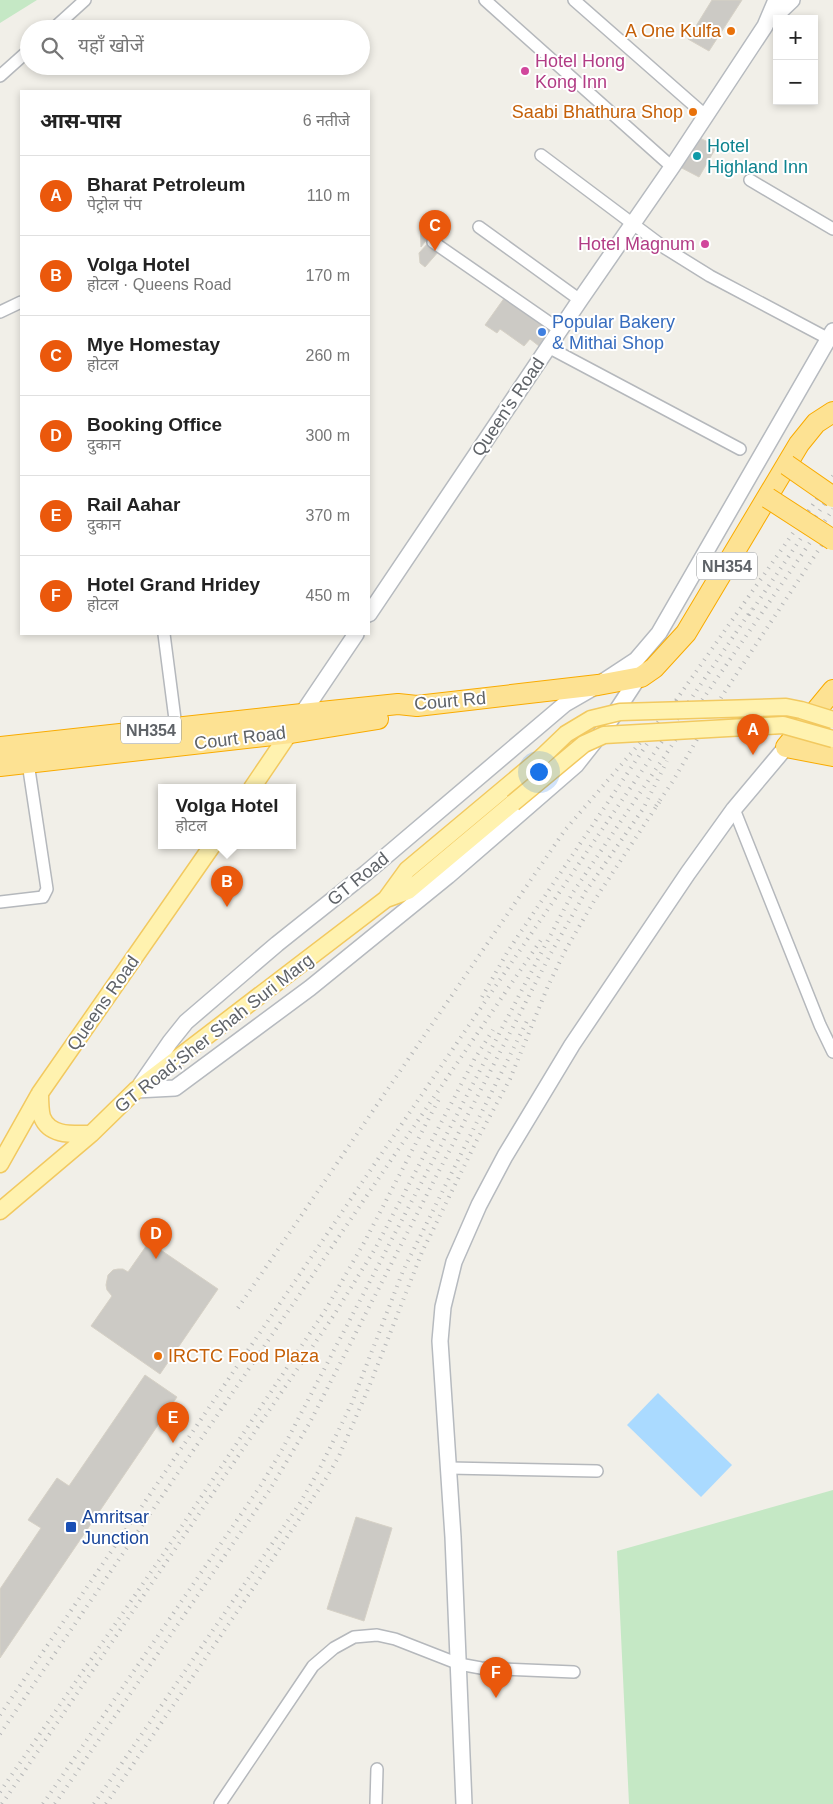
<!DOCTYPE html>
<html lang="hi">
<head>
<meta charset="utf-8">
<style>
  :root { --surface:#fff; --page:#f2f2f2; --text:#222; --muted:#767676; --line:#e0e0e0; --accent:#ea580c }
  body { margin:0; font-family:Arial,"Noto Sans Devanagari",sans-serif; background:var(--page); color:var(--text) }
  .controls { position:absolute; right:15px; top:15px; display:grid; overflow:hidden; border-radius:0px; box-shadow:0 2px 8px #0003 }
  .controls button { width:45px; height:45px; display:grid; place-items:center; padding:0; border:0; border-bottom:1px solid var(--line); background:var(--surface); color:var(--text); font:25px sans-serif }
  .you { position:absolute; left:538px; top:771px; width:18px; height:18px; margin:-12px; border:4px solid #fff; border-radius:50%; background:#1a73e8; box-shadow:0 0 0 8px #1a73e833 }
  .badge { display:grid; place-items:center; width:32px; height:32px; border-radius:50%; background:var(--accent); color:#fff; font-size:16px; font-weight:700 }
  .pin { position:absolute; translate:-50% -41px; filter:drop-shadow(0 1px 2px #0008) }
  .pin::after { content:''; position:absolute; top:26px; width:18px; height:15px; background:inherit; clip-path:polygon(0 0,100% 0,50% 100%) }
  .popup { position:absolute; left:158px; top:784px; width:138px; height:65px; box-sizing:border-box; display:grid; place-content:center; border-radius:0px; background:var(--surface); filter:drop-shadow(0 1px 4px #0005); font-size:16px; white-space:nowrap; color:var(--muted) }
  .popup b { font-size:19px; color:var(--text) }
  .popup::after { content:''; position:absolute; left:50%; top:100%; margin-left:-10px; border:10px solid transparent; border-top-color:var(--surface) }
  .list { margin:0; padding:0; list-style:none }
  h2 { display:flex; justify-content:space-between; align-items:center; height:65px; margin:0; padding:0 20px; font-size:21px }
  h2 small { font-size:16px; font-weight:400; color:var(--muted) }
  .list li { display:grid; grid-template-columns:32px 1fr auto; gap:15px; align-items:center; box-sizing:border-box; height:80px; padding:0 20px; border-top:1px solid var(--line) }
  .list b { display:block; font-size:19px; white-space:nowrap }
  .list p { margin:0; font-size:16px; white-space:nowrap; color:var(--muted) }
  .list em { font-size:16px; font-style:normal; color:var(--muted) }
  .icon { flex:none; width:28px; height:28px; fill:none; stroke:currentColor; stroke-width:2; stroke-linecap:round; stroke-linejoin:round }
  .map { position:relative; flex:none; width:833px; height:1804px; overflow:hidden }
  .search { position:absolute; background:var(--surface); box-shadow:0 2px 8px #0003; left:20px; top:20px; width:350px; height:55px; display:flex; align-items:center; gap:12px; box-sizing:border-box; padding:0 18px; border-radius:28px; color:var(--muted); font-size:19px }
  .panel { position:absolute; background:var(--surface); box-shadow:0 2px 8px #0003; left:20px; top:90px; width:350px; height:545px; border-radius:0px }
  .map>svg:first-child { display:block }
  .green { fill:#c5e8c5 }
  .water { fill:#aadaff }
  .building { fill:#cccac5; stroke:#d6d1c6 }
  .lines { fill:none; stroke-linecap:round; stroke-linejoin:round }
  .street-casing { stroke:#b5b8bc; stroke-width:14 }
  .secondary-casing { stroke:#b6babf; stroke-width:18 }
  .primary-casing { stroke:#f2c960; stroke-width:19 }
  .highway-casing { stroke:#f9ab00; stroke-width:22 }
  .street { stroke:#fff; stroke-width:11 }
  .secondary { stroke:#fff; stroke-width:15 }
  .primary { stroke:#fff2af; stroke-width:16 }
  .highway { stroke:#fde293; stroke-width:20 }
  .rail { stroke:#b6b7b8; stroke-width:4; stroke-dasharray:1 6; stroke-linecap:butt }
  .primary-bridge-casing { stroke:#f2c960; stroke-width:19; stroke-linecap:butt }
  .highway-bridge-casing { stroke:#f9ab00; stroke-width:22; stroke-linecap:butt }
  .primary-bridge { stroke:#fff2af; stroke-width:16 }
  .highway-bridge { stroke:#fde293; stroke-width:20 }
  .food-dot { fill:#e8710a; stroke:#fff; stroke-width:2 }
  .hotel-dot { fill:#d1479c; stroke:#fff; stroke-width:2 }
  .culture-dot { fill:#0f9aa8; stroke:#fff; stroke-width:2 }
  .shop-dot { fill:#3f7fe0; stroke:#fff; stroke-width:2 }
  .transit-dot { fill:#1a4fb4; stroke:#fff; stroke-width:2 }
  .labels { text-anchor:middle; stroke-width:4; stroke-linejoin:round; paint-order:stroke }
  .shield { fill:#fff; stroke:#8f9295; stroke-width:1 }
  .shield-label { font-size:16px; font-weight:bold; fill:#5f6368 }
  .food-label { font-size:18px; fill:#c56008; stroke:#fff; text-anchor:end }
  .hotel-label { font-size:18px; fill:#b23c85; stroke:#fff; text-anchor:start }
  .culture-label { font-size:18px; fill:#0d838f; stroke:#fff; text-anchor:start }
  .shop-label { font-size:18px; fill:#366cbe; stroke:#fff; text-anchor:start }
  .street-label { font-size:18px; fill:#5f6368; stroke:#fff }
  .transit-label { font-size:18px; fill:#164399; stroke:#fff; text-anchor:start }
</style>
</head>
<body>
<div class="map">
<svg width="833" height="1804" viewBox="0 0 833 1804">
  <rect width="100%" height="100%" fill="#f1efe8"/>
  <path class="green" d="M0,0H37L0,23Z
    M833,1490V1804H629L617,1551Z"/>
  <path class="water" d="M658,1393L732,1465L701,1497L627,1425Z"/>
  <path class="building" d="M712,0H742L709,51L688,39Z
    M693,135L717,146L699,177L676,165Z
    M420,222L432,233L421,247Z
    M429,242L439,251L425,267L420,263L419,253Z
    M505,297L551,329L539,346L530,339L524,346L500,329L497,333L485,325Z
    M149,1242L218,1289L160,1374L91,1326L112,1296L107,1290L106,1285L108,1275L113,1270L118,1269H123L128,1272Z
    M145,1375L177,1397L0,1658V1589L41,1528L28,1520L57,1478L69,1486Z
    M356,1517L392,1528L364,1621L327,1609Z"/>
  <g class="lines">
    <g class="street-casing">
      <path id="street" d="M485,0L672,167
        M574,0L706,116
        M53,29L85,0
        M0,76L29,50
        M541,155L665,248L710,276L829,339
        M750,180L833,229
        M479,227L580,300
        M433,242L560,330
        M0,312L21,302
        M548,347L740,449
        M164,634L176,727
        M734,809L820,1025L833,1052
        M0,902L43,897L47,889L28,763
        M449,1468L597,1471
        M220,1804L313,1666L334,1648L354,1637L377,1635L395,1639L459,1664L481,1668L574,1672
        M376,1804L377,1769"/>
    </g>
    <g class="secondary-casing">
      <path id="secondary" d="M771,20L792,0
        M369,614L580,300L672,167L765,26L776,0
        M302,714L356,634
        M141,1084L170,1042L186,1022L277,944L366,873L565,704L598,685L636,660L659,633L833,331
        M136,1090L175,1088L310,988L448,876L576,765L606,727L638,678
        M464,1804L453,1537L440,1341L443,1307L454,1262L479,1205L505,1156L572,1045L688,873L734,809L786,747"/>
    </g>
    <g class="primary-casing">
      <path id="primary" d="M252,788L294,726
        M386,899L408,891L513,803
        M40,1093C40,1101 40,1110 42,1117C50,1137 74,1134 91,1134
        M0,1164L40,1093L212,846
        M0,1211L91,1134L136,1090L386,899L407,870L542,757"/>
    </g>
    <g class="highway-casing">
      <path id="highway" d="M833,690L786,747L833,756
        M0,747L302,714L398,704L417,706L598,685L641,677L654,668L686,633L799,444L816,423L833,412
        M0,766L291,733L378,719"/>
    </g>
    <use href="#street" class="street"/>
    <use href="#secondary" class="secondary"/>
    <use href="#primary" class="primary"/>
    <use href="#highway" class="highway"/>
    <path class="rail" d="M749,615L833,491
      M672,706L833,476
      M656,806L673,781L722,696L833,528
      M482,997L508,951L649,741
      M238,1308L565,830L677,700
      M0,1715L752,609
      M0,1734L541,940
      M0,1792L162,1556L326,1309L365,1241L440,1097
      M2,1804L334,1315L375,1249L475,1058L493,1030
      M43,1804L261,1485L283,1448L572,894L705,696L833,509
      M55,1804L269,1491L309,1424L551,953L586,891L643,809L667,761
      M94,1804L300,1503L318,1472L351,1405L403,1271L528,1019
      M106,1804L256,1584L327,1477L339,1456L369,1387L422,1252L477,1140L510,1079L548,986L565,951L594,901L660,801"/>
    <g class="primary-bridge-casing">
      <path id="primary-bridge" d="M542,757L566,734L591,719L620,712L786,707L801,710L833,720
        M513,803L584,744L604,735L783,725L833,739"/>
    </g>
    <g class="highway-bridge-casing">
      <path id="highway-bridge" d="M787,465L833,497
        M768,498L833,540"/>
    </g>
    <use href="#primary-bridge" class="primary-bridge"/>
    <use href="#highway-bridge" class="highway-bridge"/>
  </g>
  <g class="food-dot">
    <circle cx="731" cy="31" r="5"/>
    <circle cx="693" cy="112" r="5"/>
    <circle cx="158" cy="1356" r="5"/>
  </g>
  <g class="hotel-dot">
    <circle cx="525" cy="71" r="5"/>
    <circle cx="705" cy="244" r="5"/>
  </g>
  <circle class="culture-dot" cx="697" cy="156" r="5"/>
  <circle class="shop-dot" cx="542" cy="332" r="5"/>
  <rect class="transit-dot" x="65" y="1521" width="12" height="12" rx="2.5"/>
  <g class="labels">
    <g class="shield">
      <rect x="697" y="552.5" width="60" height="27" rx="4"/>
      <rect x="121" y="716.5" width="60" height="27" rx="4"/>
    </g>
    <g class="shield-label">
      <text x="727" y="572">NH354</text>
      <text x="151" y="736">NH354</text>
    </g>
    <g class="food-label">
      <text x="721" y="37">A One Kulfa</text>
      <text x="683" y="118">Saabi Bhathura Shop</text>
      <text x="168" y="1362" text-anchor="start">IRCTC Food Plaza</text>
    </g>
    <g class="hotel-label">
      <text x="535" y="67">Hotel Hong<tspan x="535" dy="21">Kong Inn</tspan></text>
      <text x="695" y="250" text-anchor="end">Hotel Magnum</text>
    </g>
    <g class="culture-label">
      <text x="707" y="152">Hotel<tspan x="707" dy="21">Highland Inn</tspan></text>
    </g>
    <g class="shop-label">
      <text x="552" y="328">Popular Bakery<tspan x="552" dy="21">&amp; Mithai Shop</tspan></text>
    </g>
    <g class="street-label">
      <text transform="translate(508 407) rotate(-56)" y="6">Queen's Road</text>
      <text transform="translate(450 701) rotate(-5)" y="6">Court Rd</text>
      <text transform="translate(240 738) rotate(-7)" y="6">Court Road</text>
      <text transform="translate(358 879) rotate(-39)" y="6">GT Road</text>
      <text transform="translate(103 1003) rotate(-55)" y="6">Queens Road</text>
      <text transform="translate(214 1033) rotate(-38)" y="6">GT Road;Sher Shah Suri Marg</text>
    </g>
    <g class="transit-label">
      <text x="82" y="1523">Amritsar<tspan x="82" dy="21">Junction</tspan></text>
    </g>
  </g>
</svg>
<div class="controls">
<button>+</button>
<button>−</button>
</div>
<div class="you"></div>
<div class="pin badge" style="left:753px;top:755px">A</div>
<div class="pin badge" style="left:227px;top:907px">B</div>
<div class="popup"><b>Volga Hotel</b>होटल</div>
<div class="pin badge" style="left:435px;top:251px">C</div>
<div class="pin badge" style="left:156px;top:1259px">D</div>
<div class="pin badge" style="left:173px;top:1443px">E</div>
<div class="pin badge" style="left:496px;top:1698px">F</div>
<div class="search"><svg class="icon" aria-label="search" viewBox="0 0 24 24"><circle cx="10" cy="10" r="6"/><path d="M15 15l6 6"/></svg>यहाँ खोजें</div>
<section class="panel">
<h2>आस-पास<small>6 नतीजे</small></h2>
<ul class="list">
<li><span class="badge">A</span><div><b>Bharat Petroleum</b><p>पेट्रोल पंप</p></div><em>110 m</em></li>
<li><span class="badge">B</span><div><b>Volga Hotel</b><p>होटल · Queens Road</p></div><em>170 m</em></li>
<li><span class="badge">C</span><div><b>Mye Homestay</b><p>होटल</p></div><em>260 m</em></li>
<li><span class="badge">D</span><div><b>Booking Office</b><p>दुकान</p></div><em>300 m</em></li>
<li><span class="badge">E</span><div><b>Rail Aahar</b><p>दुकान</p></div><em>370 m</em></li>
<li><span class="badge">F</span><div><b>Hotel Grand Hridey</b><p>होटल</p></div><em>450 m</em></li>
</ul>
</section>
</div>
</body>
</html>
